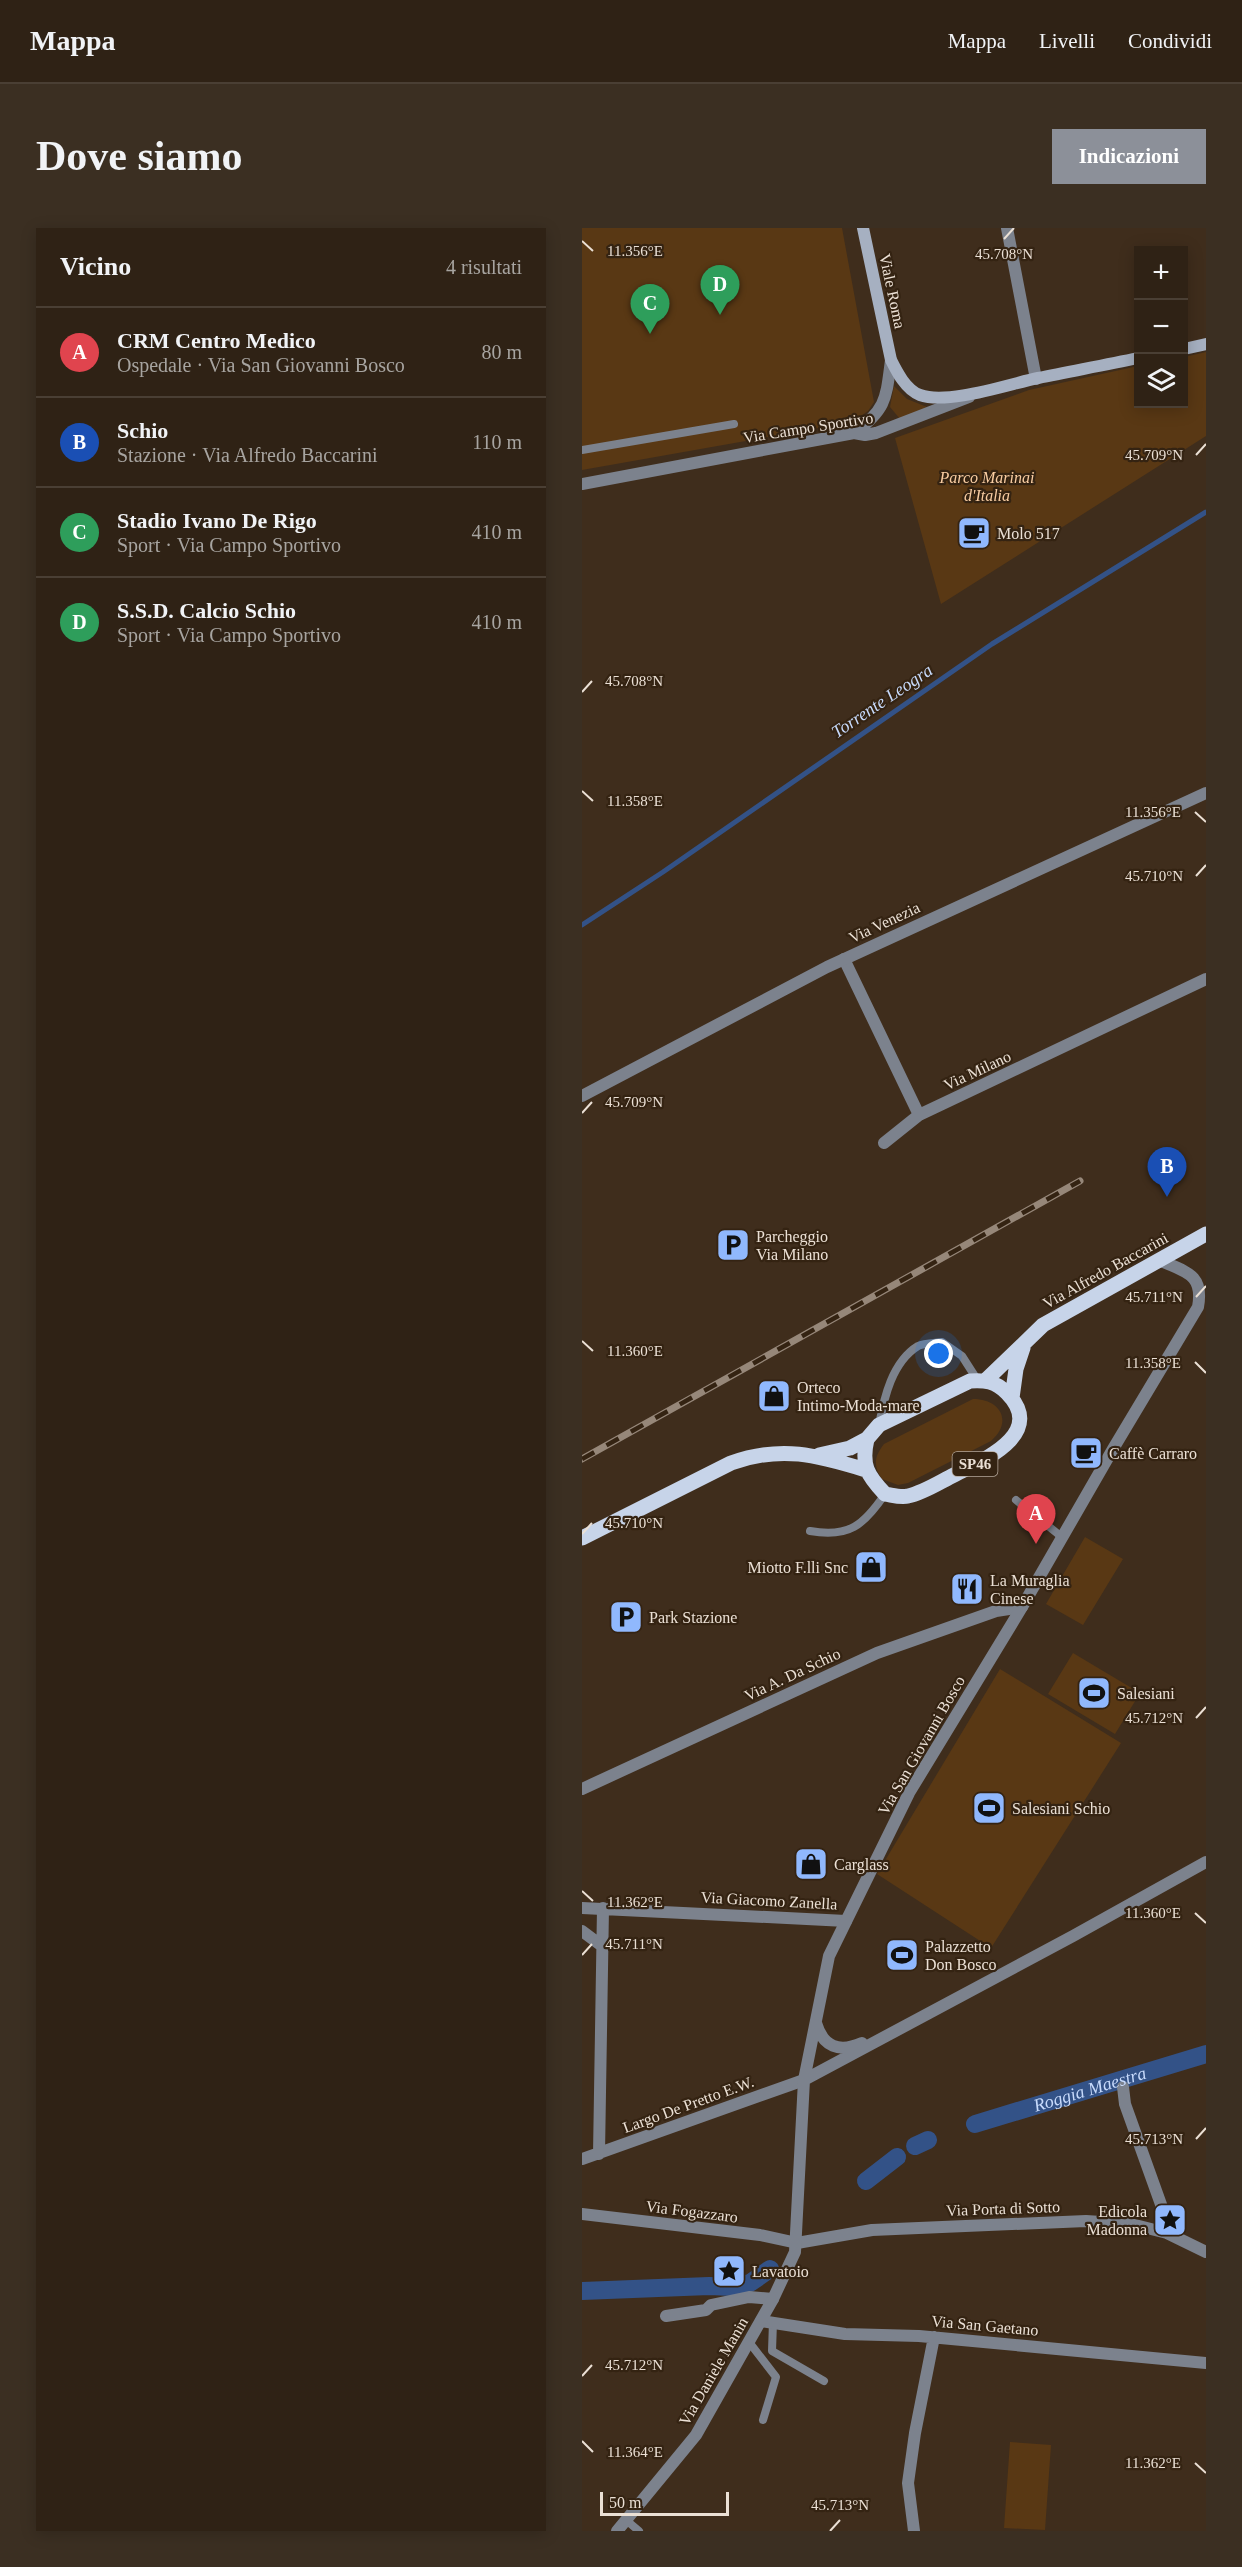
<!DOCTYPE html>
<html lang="it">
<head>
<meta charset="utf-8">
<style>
  :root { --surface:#2f2215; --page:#3b2f22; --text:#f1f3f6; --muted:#a7a4a0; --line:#4a3f34; --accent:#8c9099 }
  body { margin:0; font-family:"Times New Roman",serif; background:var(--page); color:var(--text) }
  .controls { position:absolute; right:18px; top:18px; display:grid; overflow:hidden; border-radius:0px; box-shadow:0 3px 15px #0003 }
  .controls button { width:54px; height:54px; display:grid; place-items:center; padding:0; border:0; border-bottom:2px solid var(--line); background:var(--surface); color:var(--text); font:30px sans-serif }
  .scale { position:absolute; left:18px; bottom:15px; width:129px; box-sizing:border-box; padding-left:6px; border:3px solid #ebe0d5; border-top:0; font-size:16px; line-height:21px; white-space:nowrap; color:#ebe0d5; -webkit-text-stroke:4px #342312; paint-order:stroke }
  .you { position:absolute; left:357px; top:1126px; width:21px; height:21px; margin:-15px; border:4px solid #fff; border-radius:50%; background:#1a73e8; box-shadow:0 0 0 9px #1a73e833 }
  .badge { display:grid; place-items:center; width:39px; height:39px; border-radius:50%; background:var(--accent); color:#fff; font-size:20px; font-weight:700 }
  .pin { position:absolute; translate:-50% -50px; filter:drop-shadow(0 2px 3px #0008) }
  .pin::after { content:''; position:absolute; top:32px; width:21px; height:18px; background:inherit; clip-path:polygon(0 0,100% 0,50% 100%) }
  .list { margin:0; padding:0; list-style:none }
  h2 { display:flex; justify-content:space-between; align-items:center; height:78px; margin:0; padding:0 24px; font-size:26px }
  h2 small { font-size:20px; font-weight:400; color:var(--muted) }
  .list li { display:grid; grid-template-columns:39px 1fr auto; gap:18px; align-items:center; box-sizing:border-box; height:90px; padding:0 24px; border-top:2px solid var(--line) }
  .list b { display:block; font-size:22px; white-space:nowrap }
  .list p { margin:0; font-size:20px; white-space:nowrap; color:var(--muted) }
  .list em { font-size:20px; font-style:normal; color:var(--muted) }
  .icon { flex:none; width:33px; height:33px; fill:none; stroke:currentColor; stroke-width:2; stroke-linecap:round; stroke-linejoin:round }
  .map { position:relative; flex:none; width:624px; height:2303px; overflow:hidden; border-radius:0px }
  header { display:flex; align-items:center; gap:36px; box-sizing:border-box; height:84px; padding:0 30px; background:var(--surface); border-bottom:2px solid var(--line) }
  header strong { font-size:28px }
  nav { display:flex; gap:33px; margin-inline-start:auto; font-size:21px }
  .intro { display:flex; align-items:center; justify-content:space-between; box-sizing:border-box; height:144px; padding:0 36px }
  h1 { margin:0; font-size:42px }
  .button { padding:15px 27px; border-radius:0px; background:var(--accent); color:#fff; font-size:21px; font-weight:700 }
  main { display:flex; gap:36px; padding:0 36px }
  aside { flex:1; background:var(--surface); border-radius:0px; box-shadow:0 3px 15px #0003 }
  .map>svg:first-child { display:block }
  .green { fill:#593814 }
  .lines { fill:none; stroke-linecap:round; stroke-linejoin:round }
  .stream { stroke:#335287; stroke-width:5 }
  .canal { stroke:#335287; stroke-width:18 }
  .service { stroke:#7c828d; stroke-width:8 }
  .minor { stroke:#7c828d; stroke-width:12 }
  .tertiary { stroke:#7c828d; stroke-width:12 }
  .secondary { stroke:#a6b0c1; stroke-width:12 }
  .primary { stroke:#c7d4e9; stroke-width:15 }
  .rail-casing { stroke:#968779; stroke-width:7 }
  .rail { stroke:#342312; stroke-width:4.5; stroke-dasharray:14; stroke-linecap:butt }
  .ticks { fill:none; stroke:#ebe0d5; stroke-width:2 }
  .labels { text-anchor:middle; stroke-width:4.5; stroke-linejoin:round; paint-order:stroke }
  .shield { fill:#342312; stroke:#b4a79a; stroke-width:1.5 }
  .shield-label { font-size:15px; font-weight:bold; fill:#ebe0d5 }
  .street-label { font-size:16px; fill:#ebe0d5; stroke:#342312 }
  .park-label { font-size:16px; font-style:italic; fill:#f9cda2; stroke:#342312 }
  .poi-label { font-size:16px; fill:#ebe0d5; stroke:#342312; text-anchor:start }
  .water-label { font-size:18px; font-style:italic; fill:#c7dafb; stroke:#342312 }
  .ticks-label { font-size:15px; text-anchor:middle; fill:#ebe0d5; stroke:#342312; stroke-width:4.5; stroke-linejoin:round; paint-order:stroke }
</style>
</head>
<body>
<header>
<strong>Mappa</strong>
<nav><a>Mappa</a><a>Livelli</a><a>Condividi</a></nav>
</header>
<div class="intro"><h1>Dove siamo</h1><a class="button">Indicazioni</a></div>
<main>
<aside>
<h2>Vicino<small>4 risultati</small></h2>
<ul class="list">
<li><span class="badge" style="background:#e0444e">A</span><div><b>CRM Centro Medico</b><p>Ospedale · Via San Giovanni Bosco</p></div><em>80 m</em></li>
<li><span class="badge" style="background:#1a4fb4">B</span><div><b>Schio</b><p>Stazione · Via Alfredo Baccarini</p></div><em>110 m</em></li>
<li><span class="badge" style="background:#2e9e5b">C</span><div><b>Stadio Ivano De Rigo</b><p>Sport · Via Campo Sportivo</p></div><em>410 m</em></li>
<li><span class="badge" style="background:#2e9e5b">D</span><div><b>S.S.D. Calcio Schio</b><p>Sport · Via Campo Sportivo</p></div><em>410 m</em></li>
</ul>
</aside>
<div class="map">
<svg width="624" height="2303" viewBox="0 0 624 2303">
  <rect width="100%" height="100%" fill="#3f2d1c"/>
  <path class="green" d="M0,0H260L292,174L286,183L271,194L0,242Z
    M624,124V208L359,376L313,210L447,162L556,138V176H602V129Z
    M312,158L325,171L345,179L318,191L308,179Z
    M391,1171C419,1171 431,1194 409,1213L326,1255L316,1257L300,1251C291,1238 292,1229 302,1216Z
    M503,1309L541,1331L501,1397L464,1376Z
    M491,1425L558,1465L533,1506L466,1466Z
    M418,1441L539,1515L409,1720L295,1646Z
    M428,2214L469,2217L463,2302L422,2300Z"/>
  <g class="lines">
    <path class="stream" d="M0,697L81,644L410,416L624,284"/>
    <g class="canal">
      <path id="s1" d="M393,1896L624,1826"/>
      <path d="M333,1918L346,1912"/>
      <path d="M284,1953L315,1929"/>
      <path d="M0,2063L127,2058L151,2059L168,2055L188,2041"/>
    </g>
    <path class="service" d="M0,222L152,196
      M297,1197C302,1170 310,1134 336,1118C342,1115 352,1115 360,1114L380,1128L396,1153
      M434,1272L481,1310
      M228,1303C267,1310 282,1297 303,1266
      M191,2094L190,2123L242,2153
      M167,2114L194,2149L181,2192
      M44,2292L57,2303"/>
    <path class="minor" d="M425,0L454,151
      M262,731L337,887L624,751
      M302,915L337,887
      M0,1561L295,1425L414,1383L440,1379
      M0,1680L264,1693
      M0,1703L20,1718
      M541,1859L543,1876L581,1982L585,2005
      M17,1926L21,1680
      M0,1931L222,1852
      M0,1986L178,2007L215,2015L290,2002L504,1993L549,1996L585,2005L624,2024
      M84,2088L124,2082L129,2077L167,2069L191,2071
      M179,2093L263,2106L337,2108L624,2135
      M332,2303L326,2255L333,2205L352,2109"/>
    <path class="tertiary" d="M272,205C305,181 304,170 309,132
      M0,256L272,205L283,207L294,205L387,169
      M0,868L245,739L624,565
      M234,1795C241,1819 257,1825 280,1815
      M222,1852L491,1708L624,1634
      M35,2303L114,2207L191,2071L213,2024L222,1852L247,1728L327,1565L440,1379L531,1221L616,1079C622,1046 604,1044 577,1032"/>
    <path class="secondary" d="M281,0L309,132C315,144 324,162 338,167C366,177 427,156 456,150C490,143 523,137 556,130
      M602,121L624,116"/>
    <path class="primary" d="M404,1152L461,1097L624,1006
      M430,1170L434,1141L441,1120
      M237,1227L268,1220L285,1211L297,1197L388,1153C403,1152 413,1153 425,1165C465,1206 401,1232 372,1247C358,1254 341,1265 326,1268C319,1270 310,1267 303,1266C285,1247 279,1237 285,1211
      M0,1310L149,1235C199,1217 235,1227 284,1242"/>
    <g class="rail-casing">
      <path id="rail" d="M0,1231L498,953"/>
    </g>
    <use href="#rail" class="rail"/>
  </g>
  <path class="ticks" d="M422,11L432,0M0,13L11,23M614,227L624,216M0,464L10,453M0,563L11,573M613,584L624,594M614,648L624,637M0,885L10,874M614,1069L624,1058M0,1113L11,1123M613,1134L624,1145M0,1306L10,1295M614,1490L624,1479M0,1663L11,1673M613,1685L624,1695M0,1727L10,1716M614,1911L624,1900M0,2148L10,2137M0,2213L11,2224M613,2235L624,2245M248,2303L258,2292"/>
  <defs>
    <g id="cafe-square" transform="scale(1.725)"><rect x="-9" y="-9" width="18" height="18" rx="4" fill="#90b8fd" stroke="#342312"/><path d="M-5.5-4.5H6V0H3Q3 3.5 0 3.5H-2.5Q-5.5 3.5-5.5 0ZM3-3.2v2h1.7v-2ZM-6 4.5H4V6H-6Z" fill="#111"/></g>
    <g id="parking-square" transform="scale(1.725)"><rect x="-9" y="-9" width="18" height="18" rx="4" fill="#90b8fd" stroke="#342312"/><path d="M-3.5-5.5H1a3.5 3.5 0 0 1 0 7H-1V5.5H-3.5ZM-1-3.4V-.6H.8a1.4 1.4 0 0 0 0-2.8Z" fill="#111"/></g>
    <g id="shop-square" transform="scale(1.725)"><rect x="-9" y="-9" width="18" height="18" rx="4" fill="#90b8fd" stroke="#342312"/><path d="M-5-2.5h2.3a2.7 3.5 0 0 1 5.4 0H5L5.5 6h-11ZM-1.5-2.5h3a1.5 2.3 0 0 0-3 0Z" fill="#111"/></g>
    <g id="restaurant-square" transform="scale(1.725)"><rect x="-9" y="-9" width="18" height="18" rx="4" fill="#90b8fd" stroke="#342312"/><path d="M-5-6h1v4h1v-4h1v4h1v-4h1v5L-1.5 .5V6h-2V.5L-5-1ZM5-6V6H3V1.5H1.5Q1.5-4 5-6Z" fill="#111"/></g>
    <g id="stadium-square" transform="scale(1.725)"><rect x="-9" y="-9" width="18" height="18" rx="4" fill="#90b8fd" stroke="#342312"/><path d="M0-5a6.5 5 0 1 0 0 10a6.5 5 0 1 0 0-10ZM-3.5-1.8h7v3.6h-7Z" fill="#111"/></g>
    <g id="sight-square" transform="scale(1.725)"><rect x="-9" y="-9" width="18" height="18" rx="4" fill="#90b8fd" stroke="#342312"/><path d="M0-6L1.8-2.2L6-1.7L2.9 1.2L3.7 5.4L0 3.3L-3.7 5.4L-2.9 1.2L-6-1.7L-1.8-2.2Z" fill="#111"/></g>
  </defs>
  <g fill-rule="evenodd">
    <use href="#cafe-square" x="392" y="305"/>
    <use href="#parking-square" x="151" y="1017"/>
    <use href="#shop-square" x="192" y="1168"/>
    <use href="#cafe-square" x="504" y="1225"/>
    <use href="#shop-square" x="289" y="1339"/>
    <use href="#restaurant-square" x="385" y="1361"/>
    <use href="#parking-square" x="44" y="1389"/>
    <use href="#stadium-square" x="512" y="1465"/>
    <use href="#stadium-square" x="407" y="1580"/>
    <use href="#shop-square" x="229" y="1636"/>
    <use href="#stadium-square" x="320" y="1727"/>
    <use href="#sight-square" x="588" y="1992"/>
    <use href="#sight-square" x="147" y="2043"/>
  </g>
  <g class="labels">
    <rect class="shield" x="370.5" y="1224" width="45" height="24" rx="4.5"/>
    <g class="shield-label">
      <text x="393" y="1241">SP46</text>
    </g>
    <g class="street-label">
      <text transform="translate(311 63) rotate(78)" y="6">Viale Roma</text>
      <text transform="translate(226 199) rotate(-9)" y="6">Via Campo Sportivo</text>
      <text transform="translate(302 694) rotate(-25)" y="6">Via Venezia</text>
      <text transform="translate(395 842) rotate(-25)" y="6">Via Milano</text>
      <text transform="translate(523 1042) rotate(-29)" y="6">Via Alfredo Baccarini</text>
      <text transform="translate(210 1446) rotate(-25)" y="6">Via A. Da Schio</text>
      <text transform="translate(339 1517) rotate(-60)" y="6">Via San Giovanni Bosco</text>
      <text transform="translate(187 1672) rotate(3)" y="6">Via Giacomo Zanella</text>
      <text transform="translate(106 1876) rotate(-20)" y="6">Largo De Pretto E.W.</text>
      <text transform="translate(421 1980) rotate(-2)" y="6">Via Porta di Sotto</text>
      <text transform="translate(110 1983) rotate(7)" y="6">Via Fogazzaro</text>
      <text transform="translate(403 2097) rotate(5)" y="6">Via San Gaetano</text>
      <text transform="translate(131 2143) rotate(-60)" y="6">Via Daniele Manin</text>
    </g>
    <g class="park-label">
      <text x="405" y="255">Parco Marinai<tspan x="405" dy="18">d'Italia</tspan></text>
    </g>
    <g class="poi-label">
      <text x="415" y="311">Molo 517</text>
      <text x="174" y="1014">Parcheggio<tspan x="174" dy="18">Via Milano</tspan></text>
      <text x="215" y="1165">Orteco<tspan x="215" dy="18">Intimo-Moda-mare</tspan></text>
      <text x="527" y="1231">Caffè Carraro</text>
      <text x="266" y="1345" text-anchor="end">Miotto F.lli Snc</text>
      <text x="408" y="1358">La Muraglia<tspan x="408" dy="18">Cinese</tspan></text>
      <text x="67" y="1395">Park Stazione</text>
      <text x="535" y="1471">Salesiani</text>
      <text x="430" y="1586">Salesiani Schio</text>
      <text x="252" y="1642">Carglass</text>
      <text x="343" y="1724">Palazzetto<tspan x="343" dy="18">Don Bosco</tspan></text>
      <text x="565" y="1989" text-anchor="end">Edicola<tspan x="565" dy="18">Madonna</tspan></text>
      <text x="170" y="2049">Lavatoio</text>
    </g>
    <g class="water-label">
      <text transform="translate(300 473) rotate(-34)" y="6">Torrente Leogra</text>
      <text dy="6" stroke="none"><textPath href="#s1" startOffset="120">Roggia Maestra</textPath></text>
    </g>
  </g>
  <g class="ticks-label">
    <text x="53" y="28">11.356°E</text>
    <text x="422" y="31">45.708°N</text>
    <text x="572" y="232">45.709°N</text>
    <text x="52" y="458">45.708°N</text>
    <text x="53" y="578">11.358°E</text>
    <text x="571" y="589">11.356°E</text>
    <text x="572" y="653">45.710°N</text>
    <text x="52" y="879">45.709°N</text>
    <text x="572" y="1074">45.711°N</text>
    <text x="53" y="1128">11.360°E</text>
    <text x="571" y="1140">11.358°E</text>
    <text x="52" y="1300">45.710°N</text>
    <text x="572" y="1495">45.712°N</text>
    <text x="53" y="1679">11.362°E</text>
    <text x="571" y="1690">11.360°E</text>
    <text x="52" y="1721">45.711°N</text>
    <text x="572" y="1916">45.713°N</text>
    <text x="52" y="2142">45.712°N</text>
    <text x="53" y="2229">11.364°E</text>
    <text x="571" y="2240">11.362°E</text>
    <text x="258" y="2282">45.713°N</text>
  </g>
</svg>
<div class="controls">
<button>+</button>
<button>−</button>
<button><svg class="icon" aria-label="layers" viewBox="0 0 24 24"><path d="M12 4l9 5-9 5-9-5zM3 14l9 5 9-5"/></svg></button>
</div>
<div class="scale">50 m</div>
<div class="you"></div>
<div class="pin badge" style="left:454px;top:1316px;background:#e0444e">A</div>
<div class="pin badge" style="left:585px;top:969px;background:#1a4fb4">B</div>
<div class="pin badge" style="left:68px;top:106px;background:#2e9e5b">C</div>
<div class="pin badge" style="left:138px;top:87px;background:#2e9e5b">D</div>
</div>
</main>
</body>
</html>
